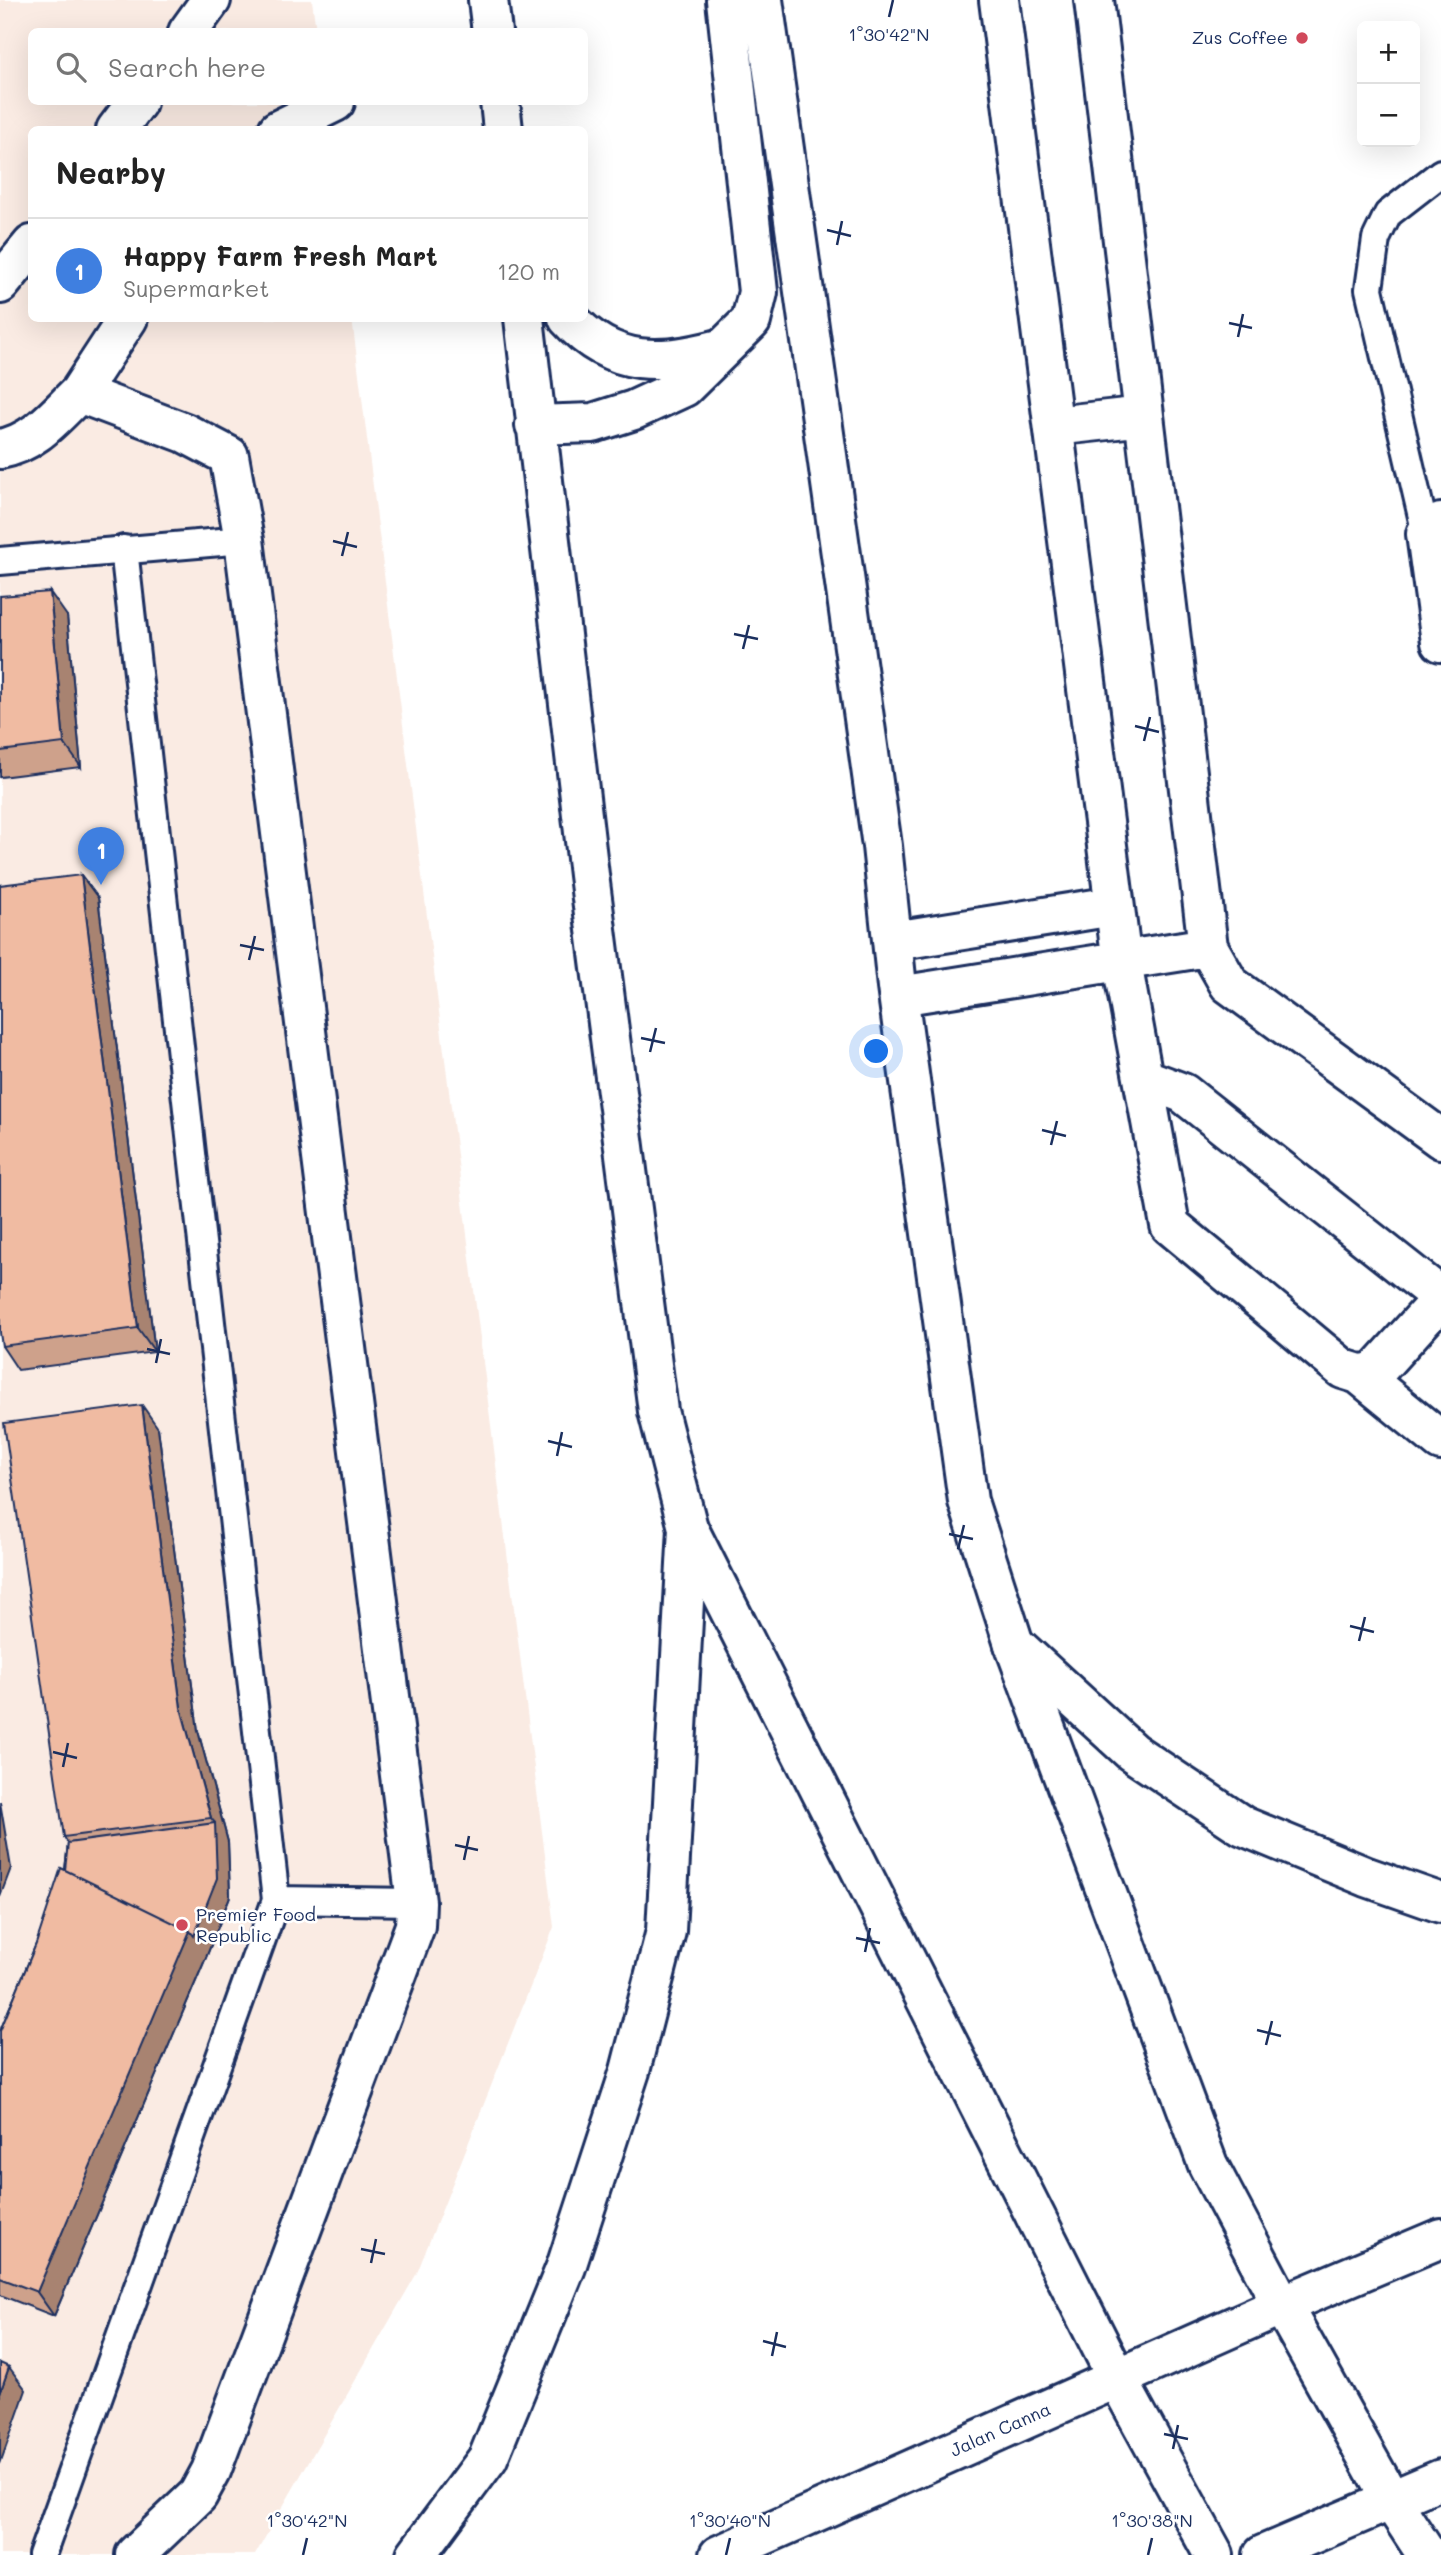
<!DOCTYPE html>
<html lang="en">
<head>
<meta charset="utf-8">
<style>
  :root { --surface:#fff; --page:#f2f2f2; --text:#222; --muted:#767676; --line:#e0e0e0; --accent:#1a73e8 }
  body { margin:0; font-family:Mali,sans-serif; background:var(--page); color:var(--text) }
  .controls { position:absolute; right:21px; top:21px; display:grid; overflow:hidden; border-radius:10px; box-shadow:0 7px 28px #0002 }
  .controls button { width:63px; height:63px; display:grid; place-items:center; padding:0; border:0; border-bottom:2px solid var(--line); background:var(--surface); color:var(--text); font:35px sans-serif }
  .you { position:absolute; left:877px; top:1052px; width:24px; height:24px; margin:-18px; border:5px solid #fff; border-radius:50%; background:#1a73e8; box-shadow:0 0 0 10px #1a73e833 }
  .badge { display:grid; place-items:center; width:46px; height:46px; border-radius:50%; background:var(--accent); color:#fff; font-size:23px; font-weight:700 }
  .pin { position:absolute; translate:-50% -58px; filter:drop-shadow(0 2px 4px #0008) }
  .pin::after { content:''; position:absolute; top:37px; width:24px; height:21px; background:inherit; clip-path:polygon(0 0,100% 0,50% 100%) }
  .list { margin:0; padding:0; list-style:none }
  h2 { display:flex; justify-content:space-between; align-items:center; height:91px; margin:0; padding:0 28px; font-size:30px }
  h2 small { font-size:23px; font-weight:400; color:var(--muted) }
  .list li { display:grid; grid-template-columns:46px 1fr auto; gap:21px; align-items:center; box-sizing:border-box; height:105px; padding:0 28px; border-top:2px solid var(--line) }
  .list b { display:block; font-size:26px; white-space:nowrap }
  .list p { margin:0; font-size:23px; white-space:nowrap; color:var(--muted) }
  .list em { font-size:23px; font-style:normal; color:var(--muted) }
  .icon { flex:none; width:38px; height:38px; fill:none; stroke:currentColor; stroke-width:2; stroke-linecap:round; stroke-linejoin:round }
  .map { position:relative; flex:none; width:1441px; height:2555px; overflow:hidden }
  .search { position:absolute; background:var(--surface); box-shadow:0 7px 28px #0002; left:28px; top:28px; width:560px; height:77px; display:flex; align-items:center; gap:18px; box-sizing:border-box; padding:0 24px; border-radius:10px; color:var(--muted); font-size:26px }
  .panel { position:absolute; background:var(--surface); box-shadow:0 7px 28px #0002; left:28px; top:126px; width:560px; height:196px; border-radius:10px }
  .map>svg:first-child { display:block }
  .built { fill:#faebe3 }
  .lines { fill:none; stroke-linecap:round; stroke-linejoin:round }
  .lane-casing { stroke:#1b2f5e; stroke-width:32 }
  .street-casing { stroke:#1b2f5e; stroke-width:44 }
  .secondary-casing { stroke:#1b2f5e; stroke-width:44 }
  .primary-casing { stroke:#1b2f5e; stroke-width:44 }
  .highway-casing { stroke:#1b2f5e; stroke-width:44 }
  .lane { stroke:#fff; stroke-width:26 }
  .street { stroke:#fff; stroke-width:38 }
  .secondary { stroke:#fff; stroke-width:38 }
  .primary { stroke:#fff; stroke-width:38 }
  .highway { stroke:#fff; stroke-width:38 }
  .wall { fill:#cea18b; stroke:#1b2f5e; stroke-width:2 }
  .shaded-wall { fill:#a88371; stroke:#1b2f5e; stroke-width:2 }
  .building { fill:#f0bba2; stroke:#1b2f5e; stroke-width:2 }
  .ticks { fill:none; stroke:#1b2f5e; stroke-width:2.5 }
  .poi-dot { fill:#d1495b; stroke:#fff; stroke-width:2.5 }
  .labels { text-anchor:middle; stroke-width:5; stroke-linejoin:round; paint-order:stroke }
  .poi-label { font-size:18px; fill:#1b2f5e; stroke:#fff; text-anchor:end }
  .street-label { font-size:18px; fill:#1b2f5e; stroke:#fff }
  .ticks-label { font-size:18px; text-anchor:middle; fill:#1b2f5e; stroke:#fff; stroke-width:5; stroke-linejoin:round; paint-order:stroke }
</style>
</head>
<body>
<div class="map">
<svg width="1441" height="2555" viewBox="0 0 1441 2555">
  <rect width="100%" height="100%" fill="#fff"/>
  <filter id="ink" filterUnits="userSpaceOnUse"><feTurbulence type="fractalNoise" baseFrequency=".0143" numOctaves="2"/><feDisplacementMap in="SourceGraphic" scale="14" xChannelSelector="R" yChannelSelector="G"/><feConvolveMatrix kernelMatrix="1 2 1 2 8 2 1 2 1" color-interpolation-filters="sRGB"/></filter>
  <g filter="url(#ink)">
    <path class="built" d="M0,0H312L316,31L32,32V102H325L328,129L32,130V318L352,319L554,1927L417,2273L255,2555H0Z"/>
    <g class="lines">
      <g class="lane-casing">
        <path id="lane" d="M1426,534L1369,289L1376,239L1388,214L1441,173
          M0,561L244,540
          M276,1900L416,1902
          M42,2555L276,1900L124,549"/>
      </g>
      <g class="street-casing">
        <path id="street" d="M999,0L1122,963L1170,1225L1343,1369L1359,1374L1375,1372L1441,1299
          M1094,0L1208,947L1229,984L1441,1139
          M188,32L211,0
          M116,130L137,102
          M278,130L335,102
          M0,284L32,245
          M79,393L128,318
          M1054,426L1144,416
          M0,449C34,443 55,416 79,393L185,433L229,456L244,540L416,1902L415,1926L211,2471L198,2495L135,2555
          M1441,523L1426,534L1441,642
          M894,941L1114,906
          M899,996L1208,947
          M1143,1078L1183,1093L1441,1297
          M1359,1374L1441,1441"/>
      </g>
      <g class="secondary-casing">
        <path id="secondary" d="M488,0L492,32
          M763,0L882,846L897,987L968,1501L1014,1644L1208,2165L1282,2305
          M500,102L503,130
          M524,318L589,875L658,1411L688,1528L1117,2378
          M568,318C613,368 663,365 723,348
          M535,425L593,423L634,410L684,387L751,321L758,292L726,0"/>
      </g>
      <g class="primary-casing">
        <path id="primary" d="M1391,2500L1427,2555"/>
      </g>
      <g class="highway-casing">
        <g id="highway">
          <path d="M1014,1644L1132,1752L1243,1826L1367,1877L1441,1903"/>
          <path d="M1282,2305L1391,2500"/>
          <path d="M1117,2378L1214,2555"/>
          <path d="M416,2555L488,2458L566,2267L630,2071L666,1931L688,1528"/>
          <path id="s1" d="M719,2555L1282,2305L1441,2238"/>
          <path d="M1263,2555L1441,2479"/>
        </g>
      </g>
      <use href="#lane" class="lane"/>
      <use href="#street" class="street"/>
      <use href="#secondary" class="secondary"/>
      <use href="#primary" class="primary"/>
      <use href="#highway" class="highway"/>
    </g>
    <path class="wall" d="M0,596L67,616L81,767L0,777Z
      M81,875L98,898L155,1352L18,1370L2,1346Z
      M158,1428L198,1731L228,1842L230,1896L207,1955L54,2316L0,2295V2031L36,1944L65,1870L68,1843L64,1837Z"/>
    <path class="shaded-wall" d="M50,592L67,616L81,767L64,743Z
      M81,875L98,898L155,1352L138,1328Z
      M142,1405L158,1428L198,1731L228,1842L230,1896L207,1955L54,2316L37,2292L215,1823L211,1818L181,1708Z
      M0,1802L11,1868L0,1897Z
      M9,2367L26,2390L0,2464V2393Z"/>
    <path class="building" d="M50,592L64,743L0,751V596Z
      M81,875L138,1328L2,1346L0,1333V885Z
      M142,1405L181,1708L211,1818L64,1837L4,1423Z
      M215,1823L217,1878L194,1936L190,1931L65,1870L68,1843Z
      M61,1868L190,1931L37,2292L0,2278V2031L36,1944Z
      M0,2363L9,2367L0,2393Z"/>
  </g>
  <path class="ticks" d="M889,17L893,0M827,230L851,236M837,245L842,221M1229,323L1252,328M1238,337L1243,314M333,541L357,547M342,556L348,532M734,634L758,639M743,649L749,625M1135,726L1159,732M1144,741L1150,717M240,945L264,950M249,960L255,936M641,1038L665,1043M650,1052L656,1028M1042,1130L1066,1136M1051,1145L1057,1121M147,1349L170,1354M156,1363L161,1339M548,1441L572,1447M557,1456L562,1432M949,1534L973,1539M958,1549L964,1525M1350,1626L1374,1632M1359,1641L1365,1617M53,1752L77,1758M63,1767L68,1743M455,1845L478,1850M464,1860L469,1836M856,1938L880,1943M865,1952L870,1928M1257,2030L1281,2036M1266,2045L1272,2021M361,2249L385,2254M371,2263L376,2239M763,2341L786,2347M772,2356L777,2332M1164,2434L1188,2439M1173,2449L1178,2425M303,2555L307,2538M726,2555L730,2538M1148,2555L1152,2538"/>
  <g class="poi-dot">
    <circle cx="1302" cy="38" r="7"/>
    <circle cx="182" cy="1925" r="7"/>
  </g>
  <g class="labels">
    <g class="poi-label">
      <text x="1288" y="44">Zus Coffee</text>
      <text x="196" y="1921" text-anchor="start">Premier Food<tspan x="196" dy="21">Republic</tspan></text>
    </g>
    <g class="street-label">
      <text dy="6" stroke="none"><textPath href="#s1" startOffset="308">Jalan Canna</textPath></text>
    </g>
  </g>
  <g class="ticks-label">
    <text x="889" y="41">1°30'42"N</text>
    <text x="307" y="2527">1°30'42"N</text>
    <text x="730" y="2527">1°30'40"N</text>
    <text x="1152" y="2527">1°30'38"N</text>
  </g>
</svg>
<div class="controls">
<button>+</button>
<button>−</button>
</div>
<div class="you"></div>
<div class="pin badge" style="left:101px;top:885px;background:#3f7fe0">1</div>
<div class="search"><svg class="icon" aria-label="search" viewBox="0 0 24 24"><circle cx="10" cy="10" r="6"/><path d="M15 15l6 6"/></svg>Search here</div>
<section class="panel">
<h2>Nearby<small></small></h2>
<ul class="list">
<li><span class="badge" style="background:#3f7fe0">1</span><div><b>Happy Farm Fresh Mart</b><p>Supermarket</p></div><em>120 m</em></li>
</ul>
</section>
</div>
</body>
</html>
